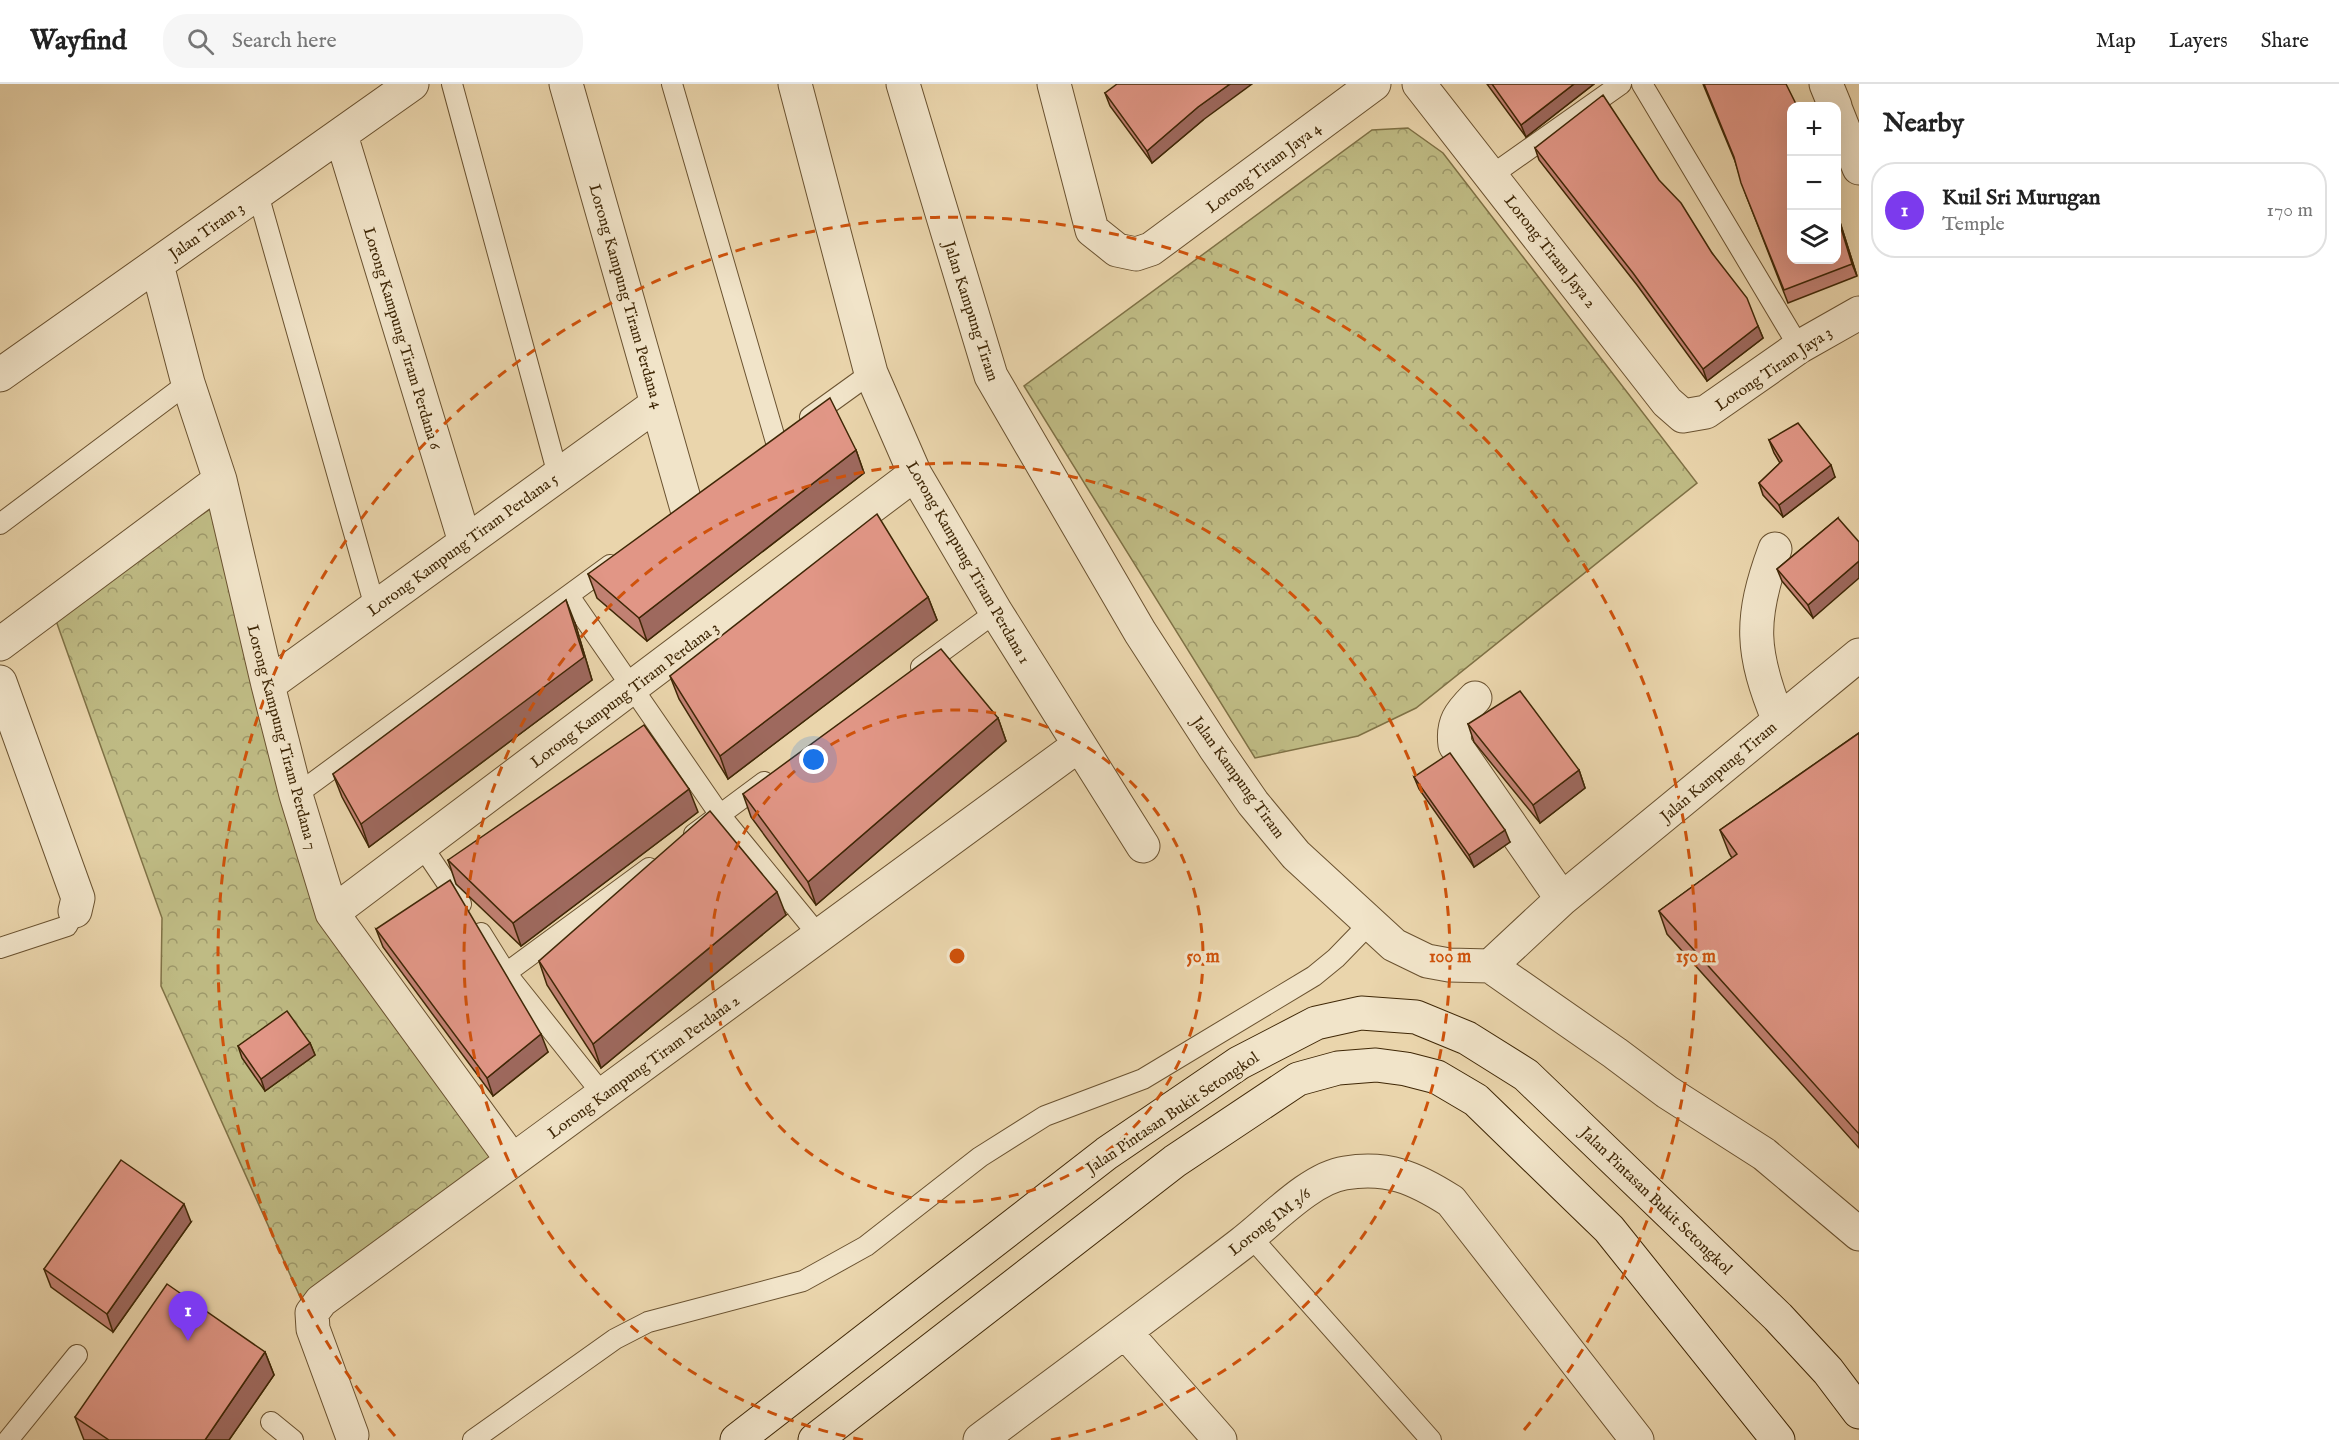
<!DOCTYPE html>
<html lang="en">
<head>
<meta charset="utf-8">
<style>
  :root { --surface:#fff; --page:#f6f6f6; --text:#222; --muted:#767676; --line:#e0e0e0; --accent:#7c3aed }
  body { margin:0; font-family:"IM FELL English",serif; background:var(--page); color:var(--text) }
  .controls { position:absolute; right:18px; top:18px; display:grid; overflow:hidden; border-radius:12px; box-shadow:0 6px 24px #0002 }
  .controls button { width:54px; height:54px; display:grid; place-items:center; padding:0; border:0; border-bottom:2px solid var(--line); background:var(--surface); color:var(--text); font:30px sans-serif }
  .you { position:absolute; left:814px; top:676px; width:21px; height:21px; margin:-15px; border:4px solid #fff; border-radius:50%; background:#1a73e8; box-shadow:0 0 0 9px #1a73e833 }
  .badge { display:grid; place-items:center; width:39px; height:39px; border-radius:50%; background:var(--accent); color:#fff; font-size:20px; font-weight:700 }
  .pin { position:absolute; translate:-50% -50px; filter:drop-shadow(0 2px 3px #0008) }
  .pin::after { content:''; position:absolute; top:32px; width:21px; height:18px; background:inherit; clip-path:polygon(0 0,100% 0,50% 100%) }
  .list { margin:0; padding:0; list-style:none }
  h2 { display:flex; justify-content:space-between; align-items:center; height:78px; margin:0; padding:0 24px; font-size:26px }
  h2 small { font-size:20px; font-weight:400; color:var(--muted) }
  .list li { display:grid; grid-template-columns:39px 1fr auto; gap:18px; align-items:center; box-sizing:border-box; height:96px; margin:0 12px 12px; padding:0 12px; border:2px solid var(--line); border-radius:24px }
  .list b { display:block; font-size:22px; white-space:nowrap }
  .list p { margin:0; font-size:20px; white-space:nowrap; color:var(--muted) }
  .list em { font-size:20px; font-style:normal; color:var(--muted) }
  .icon { flex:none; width:33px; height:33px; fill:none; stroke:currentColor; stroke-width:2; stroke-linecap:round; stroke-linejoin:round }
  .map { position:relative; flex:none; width:1859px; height:1356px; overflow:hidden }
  header { display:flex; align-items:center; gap:36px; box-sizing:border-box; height:84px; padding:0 30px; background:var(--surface); border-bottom:2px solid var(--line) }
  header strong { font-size:28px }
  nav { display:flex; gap:33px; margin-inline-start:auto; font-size:21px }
  .search { width:420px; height:54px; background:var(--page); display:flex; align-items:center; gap:15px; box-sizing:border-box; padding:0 21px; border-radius:24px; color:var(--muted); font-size:22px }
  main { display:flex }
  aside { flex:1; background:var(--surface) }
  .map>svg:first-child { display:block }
  .forest { fill:url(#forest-crowns); stroke:#7f7145; stroke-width:1.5 }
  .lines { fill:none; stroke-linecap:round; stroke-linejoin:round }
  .lane-casing { stroke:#6a5230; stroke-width:22 }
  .street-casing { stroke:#6a5230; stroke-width:35 }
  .secondary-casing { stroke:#3f2706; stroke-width:35 }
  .lane { stroke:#f1e4c9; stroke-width:20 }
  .street { stroke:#f1e4c9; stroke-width:33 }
  .secondary { stroke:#f1e4c9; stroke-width:33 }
  .wall { fill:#c28173; stroke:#3f2706; stroke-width:1.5 }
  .shaded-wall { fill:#9e695e; stroke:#3f2706; stroke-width:1.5 }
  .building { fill:#e19686; stroke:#3f2706; stroke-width:1.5 }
  .ring { fill:none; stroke:#cf520b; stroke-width:3; stroke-dasharray:10 8 }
  .labels { text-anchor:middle; stroke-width:6; stroke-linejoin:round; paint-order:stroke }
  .street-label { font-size:16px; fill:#3f2706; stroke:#f1e4c9 }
  .centre { fill:#cf520b; stroke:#f1e4c9; stroke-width:3 }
  .ring-label { font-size:18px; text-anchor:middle; font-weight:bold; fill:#cf520b; stroke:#f1e4c9; stroke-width:6; stroke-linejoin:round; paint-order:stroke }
</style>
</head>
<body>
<header>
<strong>Wayfind</strong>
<div class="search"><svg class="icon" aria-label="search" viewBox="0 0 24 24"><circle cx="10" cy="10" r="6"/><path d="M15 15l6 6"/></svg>Search here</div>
<nav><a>Map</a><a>Layers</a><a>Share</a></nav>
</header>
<main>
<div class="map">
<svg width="1859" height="1356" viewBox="0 0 1859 1356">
  <defs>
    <pattern id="forest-crowns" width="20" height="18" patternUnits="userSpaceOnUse" patternTransform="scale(1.5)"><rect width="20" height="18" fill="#bfbb84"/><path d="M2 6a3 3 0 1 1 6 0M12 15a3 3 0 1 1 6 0" fill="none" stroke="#9d986a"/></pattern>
  </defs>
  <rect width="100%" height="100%" fill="#ead5ac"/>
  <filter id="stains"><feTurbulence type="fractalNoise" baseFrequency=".00333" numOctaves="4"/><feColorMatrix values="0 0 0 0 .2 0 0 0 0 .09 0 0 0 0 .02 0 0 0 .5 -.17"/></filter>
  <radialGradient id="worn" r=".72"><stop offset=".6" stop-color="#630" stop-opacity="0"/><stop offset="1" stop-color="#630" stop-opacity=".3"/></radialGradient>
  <path class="forest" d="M1408,44L1443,69L1697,399L1416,624L1358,652L1255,674L1024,302L1372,46Z
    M216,421L327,833L504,1076L305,1224L161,902L162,834L54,531Z"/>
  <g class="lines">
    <g class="lane-casing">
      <path id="lane" d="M452,0L558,391
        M672,0L776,358
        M1642,0L1799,263
        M1492,91L1621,0
        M258,110L375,523
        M810,333L871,289
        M0,440L188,299
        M569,512L720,731L820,853
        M921,583L996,528
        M296,711L610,481
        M694,750L764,698
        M422,762L461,820
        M481,849L506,889L604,1012
        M0,864L67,842L75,827
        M506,889L649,784
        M1251,1153L1431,1356
        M271,1338L293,1356
        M8,1356L77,1271
        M473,1356L615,1255L648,1238L803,1197L866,1162L980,1073L1045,1032L1143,995L1314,892L1336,874L1369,840"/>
    </g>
    <g class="street-casing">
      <path id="street" d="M566,0L687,425
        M795,0L871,289L915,390L996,528L1143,762
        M903,0L991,292L1140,548L1215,664L1253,719L1296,771L1394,861L1427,877L1449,881L1490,882L1562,815L1859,571
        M1054,0L1092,146L1117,166L1136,170L1151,165L1374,0
        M1419,0L1667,318L1683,332L1706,328L1799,263L1859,229
        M1826,0L1835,22
        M1836,26L1859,84
        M341,51L465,458
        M157,181L188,299L220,396L268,601L296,711L332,829L512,1076
        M0,291L412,0
        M1775,465C1749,535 1751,569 1779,637
        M0,560L220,396
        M0,598L78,814L75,827
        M268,601L657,320
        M1475,614C1460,629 1452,639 1455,661L1562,815
        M332,829L915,390
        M1490,882L1615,969L1667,1008L1764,1070L1859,1150
        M1125,1248L1220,1356
        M352,1351L313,1245L312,1229L321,1217L1079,661
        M980,1356C1067,1291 1155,1226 1241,1160C1269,1139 1310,1094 1345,1089C1388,1082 1415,1094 1451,1117L1637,1356"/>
    </g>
    <g class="secondary-casing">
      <path id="secondary" d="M737,1356L1107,1069L1239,979L1316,939L1361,929L1416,933L1467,954L1526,991L1778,1233L1828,1287L1859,1328
        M815,1356L1175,1077L1298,995L1338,984L1376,981L1406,985L1437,993L1476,1016L1609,1145L1778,1356"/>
    </g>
    <use href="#lane" class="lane"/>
    <use href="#street" class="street"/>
    <use href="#secondary" class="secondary"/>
  </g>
  <path class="wall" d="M1487,0H1594L1526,53Z
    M1703,0H1786L1791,176L1839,135L1857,192L1788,219L1746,111L1735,77Z
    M1105,9L1203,36L1152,79L1110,22Z
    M1535,64L1712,169L1758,242L1763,254L1707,297L1637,201L1539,76Z
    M1769,356L1835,393L1783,433L1763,411L1759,399L1780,379L1774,369Z
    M856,366L864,389L647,557L597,514L588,490Z
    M1838,434L1813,534L1782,497L1777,485Z
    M928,513L937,536L728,695L679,615L670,592Z
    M575,539L592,596L369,763L342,713L333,690Z
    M998,634L1006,657L816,821L751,733L743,710Z
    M1468,640L1579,686L1585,704L1540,739L1474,658Z
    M1859,649V1064L1667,850L1659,827L1732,774L1729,769L1720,746Z
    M1414,693L1510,758L1474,783L1419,705Z
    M698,728L521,862L456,800L448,776Z
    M786,831L601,984L547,901L539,877Z
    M376,845L548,968L493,1012L383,863Z
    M310,959L315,971L265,1007L242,974L238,962Z
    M191,1138L113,1248L51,1203L44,1185Z
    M265,1268L274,1291L229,1356H84L75,1333Z"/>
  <path class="shaded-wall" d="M1230,0H1252L1203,36L1152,79L1147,67L1198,23Z
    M1574,0H1594L1526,53L1521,41Z
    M1836,127L1839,135L1857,192L1852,180Z
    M1758,242L1763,254L1707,297L1703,285Z
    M856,366L864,389L647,557L639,534Z
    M1831,381L1835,393L1783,433L1779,421Z
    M1859,477V494L1813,534L1808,521Z
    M928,513L937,536L728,695L720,672Z
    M566,516L575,539L592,596L369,763L361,740Z
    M998,634L1006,657L816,821L808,798Z
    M1579,686L1585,704L1540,739L1533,721Z
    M689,705L698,728L521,862L513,839Z
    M1505,746L1510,758L1474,783L1469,771Z
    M777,808L786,831L601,984L593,960Z
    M541,950L548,968L493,1012L487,994Z
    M310,959L315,971L265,1007L261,995Z
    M184,1120L191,1138L113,1248L107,1230Z
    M265,1268L274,1291L229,1356H205Z"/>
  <path class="building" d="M1117,0H1230L1198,23L1147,67L1105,9Z
    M1492,0H1574L1521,41Z
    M1704,0H1786L1797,22H1791V176H1836V128L1852,180L1784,206L1741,99L1734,73Z
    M1603,11L1659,96L1681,119L1712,169L1747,214L1758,242L1703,285L1633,189L1535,64Z
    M830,314L856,366L639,534L588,490Z
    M1798,339L1831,381L1779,421L1759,399L1782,377L1769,356Z
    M877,430L928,513L720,672L670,592Z
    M1838,434L1859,458V477L1808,521L1777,485Z
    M566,516L584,573L361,740L333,690Z
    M941,565L998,634L808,798L743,710Z
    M1520,607L1579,686L1533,721L1468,640Z
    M644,641L689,705L513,839L448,776Z
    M1859,649V1050L1659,827L1737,770L1720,746Z
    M1450,669L1505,746L1469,771L1414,693Z
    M710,727L777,808L593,960L539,877Z
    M450,796L541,950L487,994L376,845Z
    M287,927L310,959L261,995L238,962Z
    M121,1076L184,1120L107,1230L44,1185Z
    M167,1200L265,1268L205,1356H109L75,1333Z"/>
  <g class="ring">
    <circle cx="957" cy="872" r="246"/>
    <path d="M863 1356A493 493 0 1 1 1051 1356"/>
    <path d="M395 1352A739 739 0 1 1 1519 1352"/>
  </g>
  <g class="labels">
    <g class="street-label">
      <text transform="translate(1263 83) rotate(-37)" y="6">Lorong Tiram Jaya 4</text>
      <text transform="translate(206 146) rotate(-35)" y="6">Jalan Tiram 3</text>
      <text transform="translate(1551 167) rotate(52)" y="6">Lorong Tiram Jaya 2</text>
      <text transform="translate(627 212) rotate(74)" y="6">Lorong Kampung Tiram Perdana 4</text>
      <text transform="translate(972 227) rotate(72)" y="6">Jalan Kampung Tiram</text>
      <text transform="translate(403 254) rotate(73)" y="6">Lorong Kampung Tiram Perdana 6</text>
      <text transform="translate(1773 284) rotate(-34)" y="6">Lorong Tiram Jaya 3</text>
      <text transform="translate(462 460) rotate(-36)" y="6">Lorong Kampung Tiram Perdana 5</text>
      <text transform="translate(969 478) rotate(60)" y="6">Lorong Kampung Tiram Perdana 1</text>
      <text transform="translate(624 610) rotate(-37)" y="6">Lorong Kampung Tiram Perdana 3</text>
      <text transform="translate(283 653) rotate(75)" y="6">Lorong Kampung Tiram Perdana 7</text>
      <text transform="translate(1718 687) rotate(-40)" y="6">Jalan Kampung Tiram</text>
      <text transform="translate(1239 693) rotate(54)" y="6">Jalan Kampung Tiram</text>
      <text transform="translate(643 982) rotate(-36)" y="6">Lorong Kampung Tiram Perdana 2</text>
      <text transform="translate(1172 1028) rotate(-34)" y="6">Jalan Pintasan Bukit Setongkol</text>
      <text transform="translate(1657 1116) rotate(44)" y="6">Jalan Pintasan Bukit Setongkol</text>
      <text transform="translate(1269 1137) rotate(-38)" y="6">Lorong IM 3/6</text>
    </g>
  </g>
  <circle cx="957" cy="872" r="9" class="centre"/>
  <g class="ring-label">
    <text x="1203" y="878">50 m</text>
    <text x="1450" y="878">100 m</text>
    <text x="1696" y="878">150 m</text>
  </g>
  <rect width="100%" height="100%" filter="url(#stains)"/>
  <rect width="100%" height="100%" fill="url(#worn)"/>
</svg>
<div class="controls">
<button>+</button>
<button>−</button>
<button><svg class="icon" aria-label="layers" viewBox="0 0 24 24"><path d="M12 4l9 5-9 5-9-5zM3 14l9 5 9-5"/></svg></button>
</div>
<div class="you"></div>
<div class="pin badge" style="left:188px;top:1257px">1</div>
</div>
<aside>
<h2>Nearby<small></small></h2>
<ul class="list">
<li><span class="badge">1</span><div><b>Kuil Sri Murugan</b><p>Temple</p></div><em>170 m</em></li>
</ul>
</aside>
</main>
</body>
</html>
